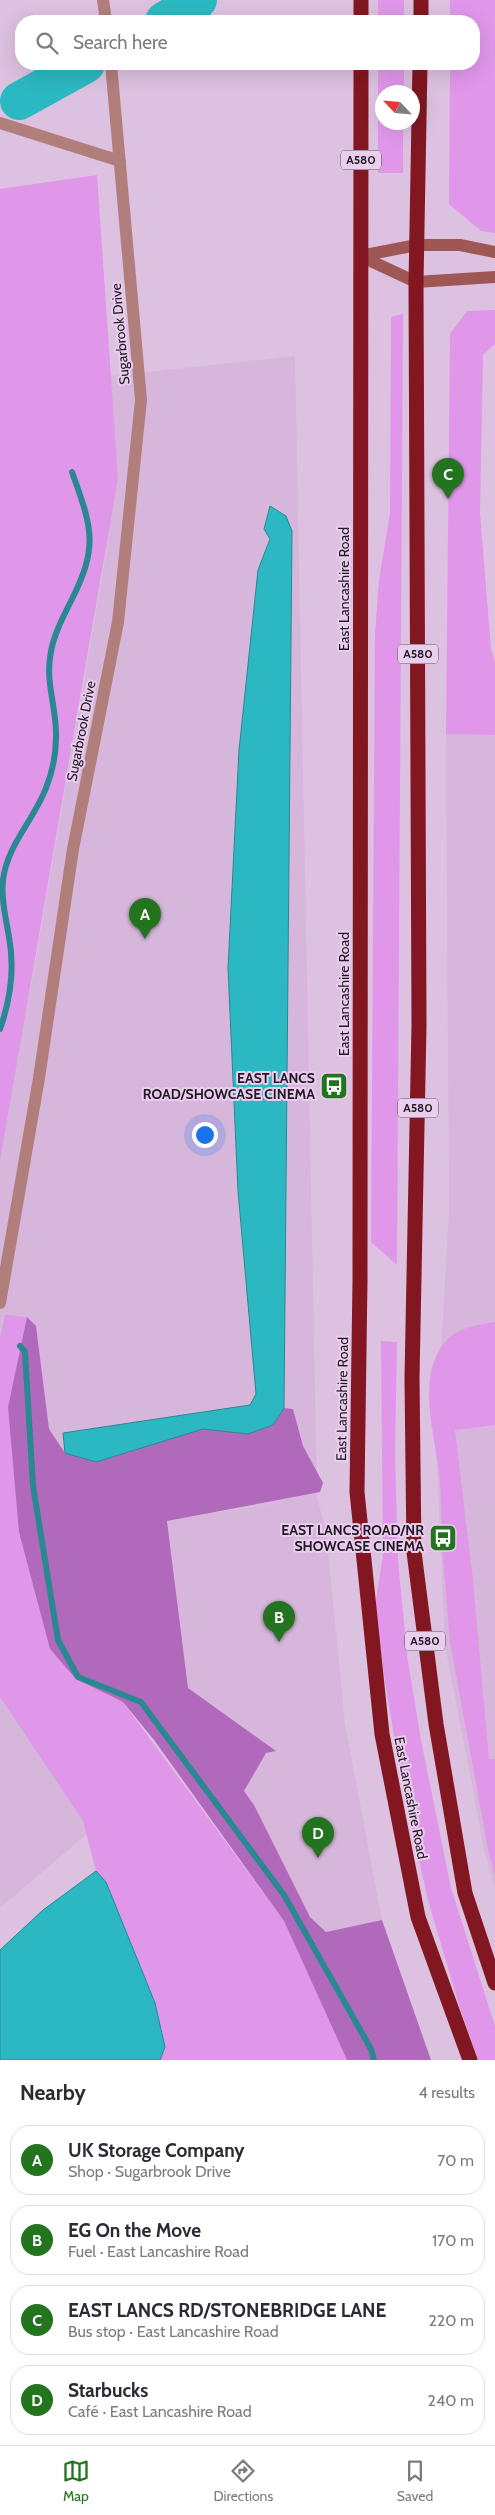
<!DOCTYPE html>
<html lang="en">
<head>
<meta charset="utf-8">
<style>
  :root { --surface:#fff; --page:#f7f7f7; --text:#2b2b33; --muted:#7c7c81; --line:#e1e1e2; --accent:#23741e }
  body { margin:0; font-family:Cabin,sans-serif; background:var(--page); color:var(--text) }
  .compass { position:absolute; left:375px; top:85px; width:45px; height:45px; border-radius:50%; background:var(--surface); box-shadow:0 5px 20px #0002; rotate:296deg }
  .you { position:absolute; left:204px; top:1134px; width:18px; height:18px; margin:-12px; border:4px solid #fff; border-radius:50%; background:#1a73e8; box-shadow:0 0 0 8px #1a73e833 }
  .badge { display:grid; place-items:center; width:32px; height:32px; border-radius:50%; background:var(--accent); color:#fff; font-size:16px; font-weight:700 }
  .pin { position:absolute; translate:-50% -41px; filter:drop-shadow(0 1px 2px #0008) }
  .pin::after { content:''; position:absolute; top:26px; width:18px; height:15px; background:inherit; clip-path:polygon(0 0,100% 0,50% 100%) }
  .list { margin:0; padding:0; list-style:none }
  h2 { display:flex; justify-content:space-between; align-items:center; height:65px; margin:0; padding:0 20px; font-size:21px }
  h2 small { font-size:16px; font-weight:400; color:var(--muted) }
  .list li { display:grid; grid-template-columns:32px 1fr auto; gap:15px; align-items:center; box-sizing:border-box; height:70px; margin:0 10px 10px; padding:0 10px; border:1px solid var(--line); border-radius:20px }
  .list b { display:block; font-size:19px; white-space:nowrap }
  .list p { margin:0; font-size:16px; white-space:nowrap; color:var(--muted) }
  .list em { font-size:16px; font-style:normal; color:var(--muted) }
  .icon { flex:none; width:28px; height:28px; fill:none; stroke:currentColor; stroke-width:2; stroke-linecap:round; stroke-linejoin:round }
  .map { position:relative; flex:none; width:495px; height:2060px; overflow:hidden }
  .search { position:absolute; background:var(--surface); box-shadow:0 5px 20px #0002; left:15px; right:15px; top:15px; height:55px; display:flex; align-items:center; gap:12px; box-sizing:border-box; padding:0 18px; border-radius:20px; color:var(--muted); font-size:19px }
  .sheet { height:385px; background:var(--surface) }
  nav { display:flex; justify-content:space-around; align-items:center; box-sizing:border-box; height:70px; border-top:1px solid var(--line); background:var(--surface); font-size:14px; color:var(--muted) }
  nav a { display:grid; justify-items:center; gap:2px }
  nav .on { color:var(--accent) }
  .map>svg:first-child { display:block }
  .built { fill:#d7b6db }
  .green { fill:#e097ea }
  .forest { fill:#b16abb }
  .water { fill:#2cb8c2; stroke:#298892 }
  .lines { fill:none; stroke-linecap:round; stroke-linejoin:round }
  .stream { stroke:#298892; stroke-width:6 }
  .river { stroke:#2cb8c2; stroke-width:38 }
  .street { stroke:#b17e7b; stroke-width:12 }
  .secondary { stroke:#9f5755; stroke-width:12 }
  .highway { stroke:#821721; stroke-width:15 }
  .labels { text-anchor:middle; stroke-width:4; stroke-linejoin:round; paint-order:stroke }
  .shield { fill:#eaceee; stroke:#5e4f60; stroke-width:1 }
  .shield-label { font-size:12px; font-weight:bold; fill:#221823 }
  .street-label { font-size:14px; fill:#221823; stroke:#eaceee }
  .poi-label { font-size:14px; font-weight:bold; fill:#221823; stroke:#eaceee; text-anchor:end }
</style>
</head>
<body>
<div class="map">
<svg width="495" height="2060" viewBox="0 0 495 2060">
  <rect width="100%" height="100%" fill="#ddc1e0"/>
  <path class="built" d="M295,356L317,1498L326,1530L345,1724L382,1920L326,1932L310,1917L254,1805L244,1791L266,1753L275,1751L188,1689L167,1520L284,1502L44,1532L94,1828L0,1908V1124L31,987L106,554L110,376Z
    M446,734L495,735V1889L485,1853L445,1645L436,1442L449,1210Z"/>
  <path class="green" d="M378,0H404V21H378Z
    M450,0H495V233L481,231L449,204L450,64H474V21H450Z
    M378,64H404V92H382V122L403,123V173H378Z
    M97,175L118,478L0,1161V189Z
    M495,310V344L483,355L480,513L491,649L495,662V735L446,734L450,334L467,311Z
    M403,314L397,1265L371,1242L375,634L379,580L390,513L391,317Z
    M5,1315L27,1317L8,1407L76,1679L123,1702L284,1921L347,2060H160L106,1883L96,1871L83,1821L0,1697V1339Z
    M495,1322V1425L455,1430L473,1580L489,1759H495V1876L488,1849L450,1642L442,1547L447,1546V1528H442C441,1509 441,1490 439,1471C434,1432 416,1374 446,1341C459,1327 477,1325 495,1322Z
    M381,1341L397,1342L395,1453L398,1561L407,1655L421,1740L451,1888L495,2026V2060H478L459,2005L428,1900L405,1799L385,1683L375,1606L383,1555Z"/>
  <path class="forest" d="M27,1317L36,1326L49,1429L65,1453L96,1462L203,1429L248,1434L273,1425L284,1408L293,1409L303,1446L323,1483L320,1492L167,1521L188,1688L276,1751L266,1753L244,1791L254,1805L310,1917L326,1932L382,1920L431,2060H347L284,1921L154,1740L123,1702L76,1679L50,1649L19,1532L8,1407Z"/>
  <path class="water" d="M270,506L286,516L292,531L284,1408L273,1425L248,1434L203,1429L96,1462L65,1453L63,1433L250,1405L256,1394L238,1191L228,968L239,750L258,570L270,539L264,529Z
    M96,1871L106,1882L155,2003L165,2047L160,2060H0V1950L43,1910Z"/>
  <g class="lines">
    <path class="stream" d="M0,1029C11,998 15,969 9,937C6,918 1,900 3,880C7,845 34,820 46,788C52,773 56,754 56,737C57,710 46,685 50,658C52,638 62,619 71,601C99,546 92,528 72,472
      M20,1346L25,1352L33,1486L58,1640L78,1677L141,1702L284,1895L371,2049L374,2060"/>
    <path class="river" d="M164,21L198,0
      M19,101L86,64"/>
    <path class="street" d="M103,0L106,21
      M0,123L120,161
      M0,1303L39,1078L73,849L118,622L141,400L111,64"/>
    <path class="secondary" d="M360,256L416,282L495,277
      M360,256L417,245H460L495,252"/>
    <path class="highway" d="M361,21V0
      M421,21V0
      M361,64L360,1280L357,1492L382,1734L418,1917L470,2060
      M420,64L416,282L419,1025L412,1378L414,1552L436,1724L465,1893L495,1983"/>
  </g>
  <defs>
    <g id="bus-square" transform="scale(1.4375)"><rect x="-9" y="-9" width="18" height="18" rx="4" fill="#23741e" stroke="#eaceee"/><path d="M-5-6H5V4H4V6H2V4H-2V6H-4V4H-5ZM-3.5-4V0h7V-4ZM-3.5 1.2v1.5H-2V1.2ZM2 1.2v1.5H3.5V1.2Z" fill="#fff"/></g>
  </defs>
  <g fill-rule="evenodd">
    <use href="#bus-square" x="334" y="1086"/>
    <use href="#bus-square" x="443" y="1538"/>
  </g>
  <g class="labels">
    <g class="shield">
      <rect x="341" y="150.5" width="40" height="19" rx="4"/>
      <rect x="398" y="644.5" width="40" height="19" rx="4"/>
      <rect x="398" y="1098.5" width="40" height="19" rx="4"/>
      <rect x="405" y="1631.5" width="40" height="19" rx="4"/>
    </g>
    <g class="shield-label">
      <text x="361" y="164">A580</text>
      <text x="418" y="658">A580</text>
      <text x="418" y="1112">A580</text>
      <text x="425" y="1645">A580</text>
    </g>
    <g class="street-label">
      <text transform="translate(120 334) rotate(-95)" y="5">Sugarbrook Drive</text>
      <text transform="translate(344 589) rotate(-90)" y="5">East Lancashire Road</text>
      <text transform="translate(81 731) rotate(-79)" y="5">Sugarbrook Drive</text>
      <text transform="translate(344 994) rotate(-90)" y="5">East Lancashire Road</text>
      <text transform="translate(342 1399) rotate(-89)" y="5">East Lancashire Road</text>
      <text transform="translate(411 1798) rotate(79)" y="5">East Lancashire Road</text>
    </g>
    <g class="poi-label">
      <text x="315" y="1083">EAST LANCS<tspan x="315" dy="16">ROAD/SHOWCASE CINEMA</tspan></text>
      <text x="424" y="1535">EAST LANCS ROAD/NR<tspan x="424" dy="16">SHOWCASE CINEMA</tspan></text>
    </g>
  </g>
</svg>
<svg class="compass" viewBox="-18 -18 36 36"><path d="M0-13l5 13h-10z" fill="#e53935"/><path d="M0 13l5-13h-10z" fill="#7c7c81"/></svg>
<div class="you"></div>
<div class="pin badge" style="left:145px;top:939px">A</div>
<div class="pin badge" style="left:279px;top:1642px">B</div>
<div class="pin badge" style="left:448px;top:499px">C</div>
<div class="pin badge" style="left:318px;top:1858px">D</div>
<div class="search"><svg class="icon" aria-label="search" viewBox="0 0 24 24"><circle cx="10" cy="10" r="6"/><path d="M15 15l6 6"/></svg>Search here</div>
</div>
<section class="sheet">
<h2>Nearby<small>4 results</small></h2>
<ul class="list">
<li><span class="badge">A</span><div><b>UK Storage Company</b><p>Shop · Sugarbrook Drive</p></div><em>70 m</em></li>
<li><span class="badge">B</span><div><b>EG On the Move</b><p>Fuel · East Lancashire Road</p></div><em>170 m</em></li>
<li><span class="badge">C</span><div><b>EAST LANCS RD/STONEBRIDGE LANE</b><p>Bus stop · East Lancashire Road</p></div><em>220 m</em></li>
<li><span class="badge">D</span><div><b>Starbucks</b><p>Café · East Lancashire Road</p></div><em>240 m</em></li>
</ul>
</section>
<nav>
<a class="on"><svg class="icon" aria-label="map" viewBox="0 0 24 24"><path d="M3 6l6-2 6 2 6-2v14l-6 2-6-2-6 2zM9 4v14M15 6v14"/></svg>Map</a>
<a><svg class="icon" aria-label="directions" viewBox="0 0 24 24"><path d="M12 3l9 9-9 9-9-9zM9 14v-3h6M13 9l2 2-2 2"/></svg>Directions</a>
<a><svg class="icon" aria-label="saved" viewBox="0 0 24 24"><path d="M7 4h10v16l-5-4-5 4z"/></svg>Saved</a>
</nav>
</body>
</html>
